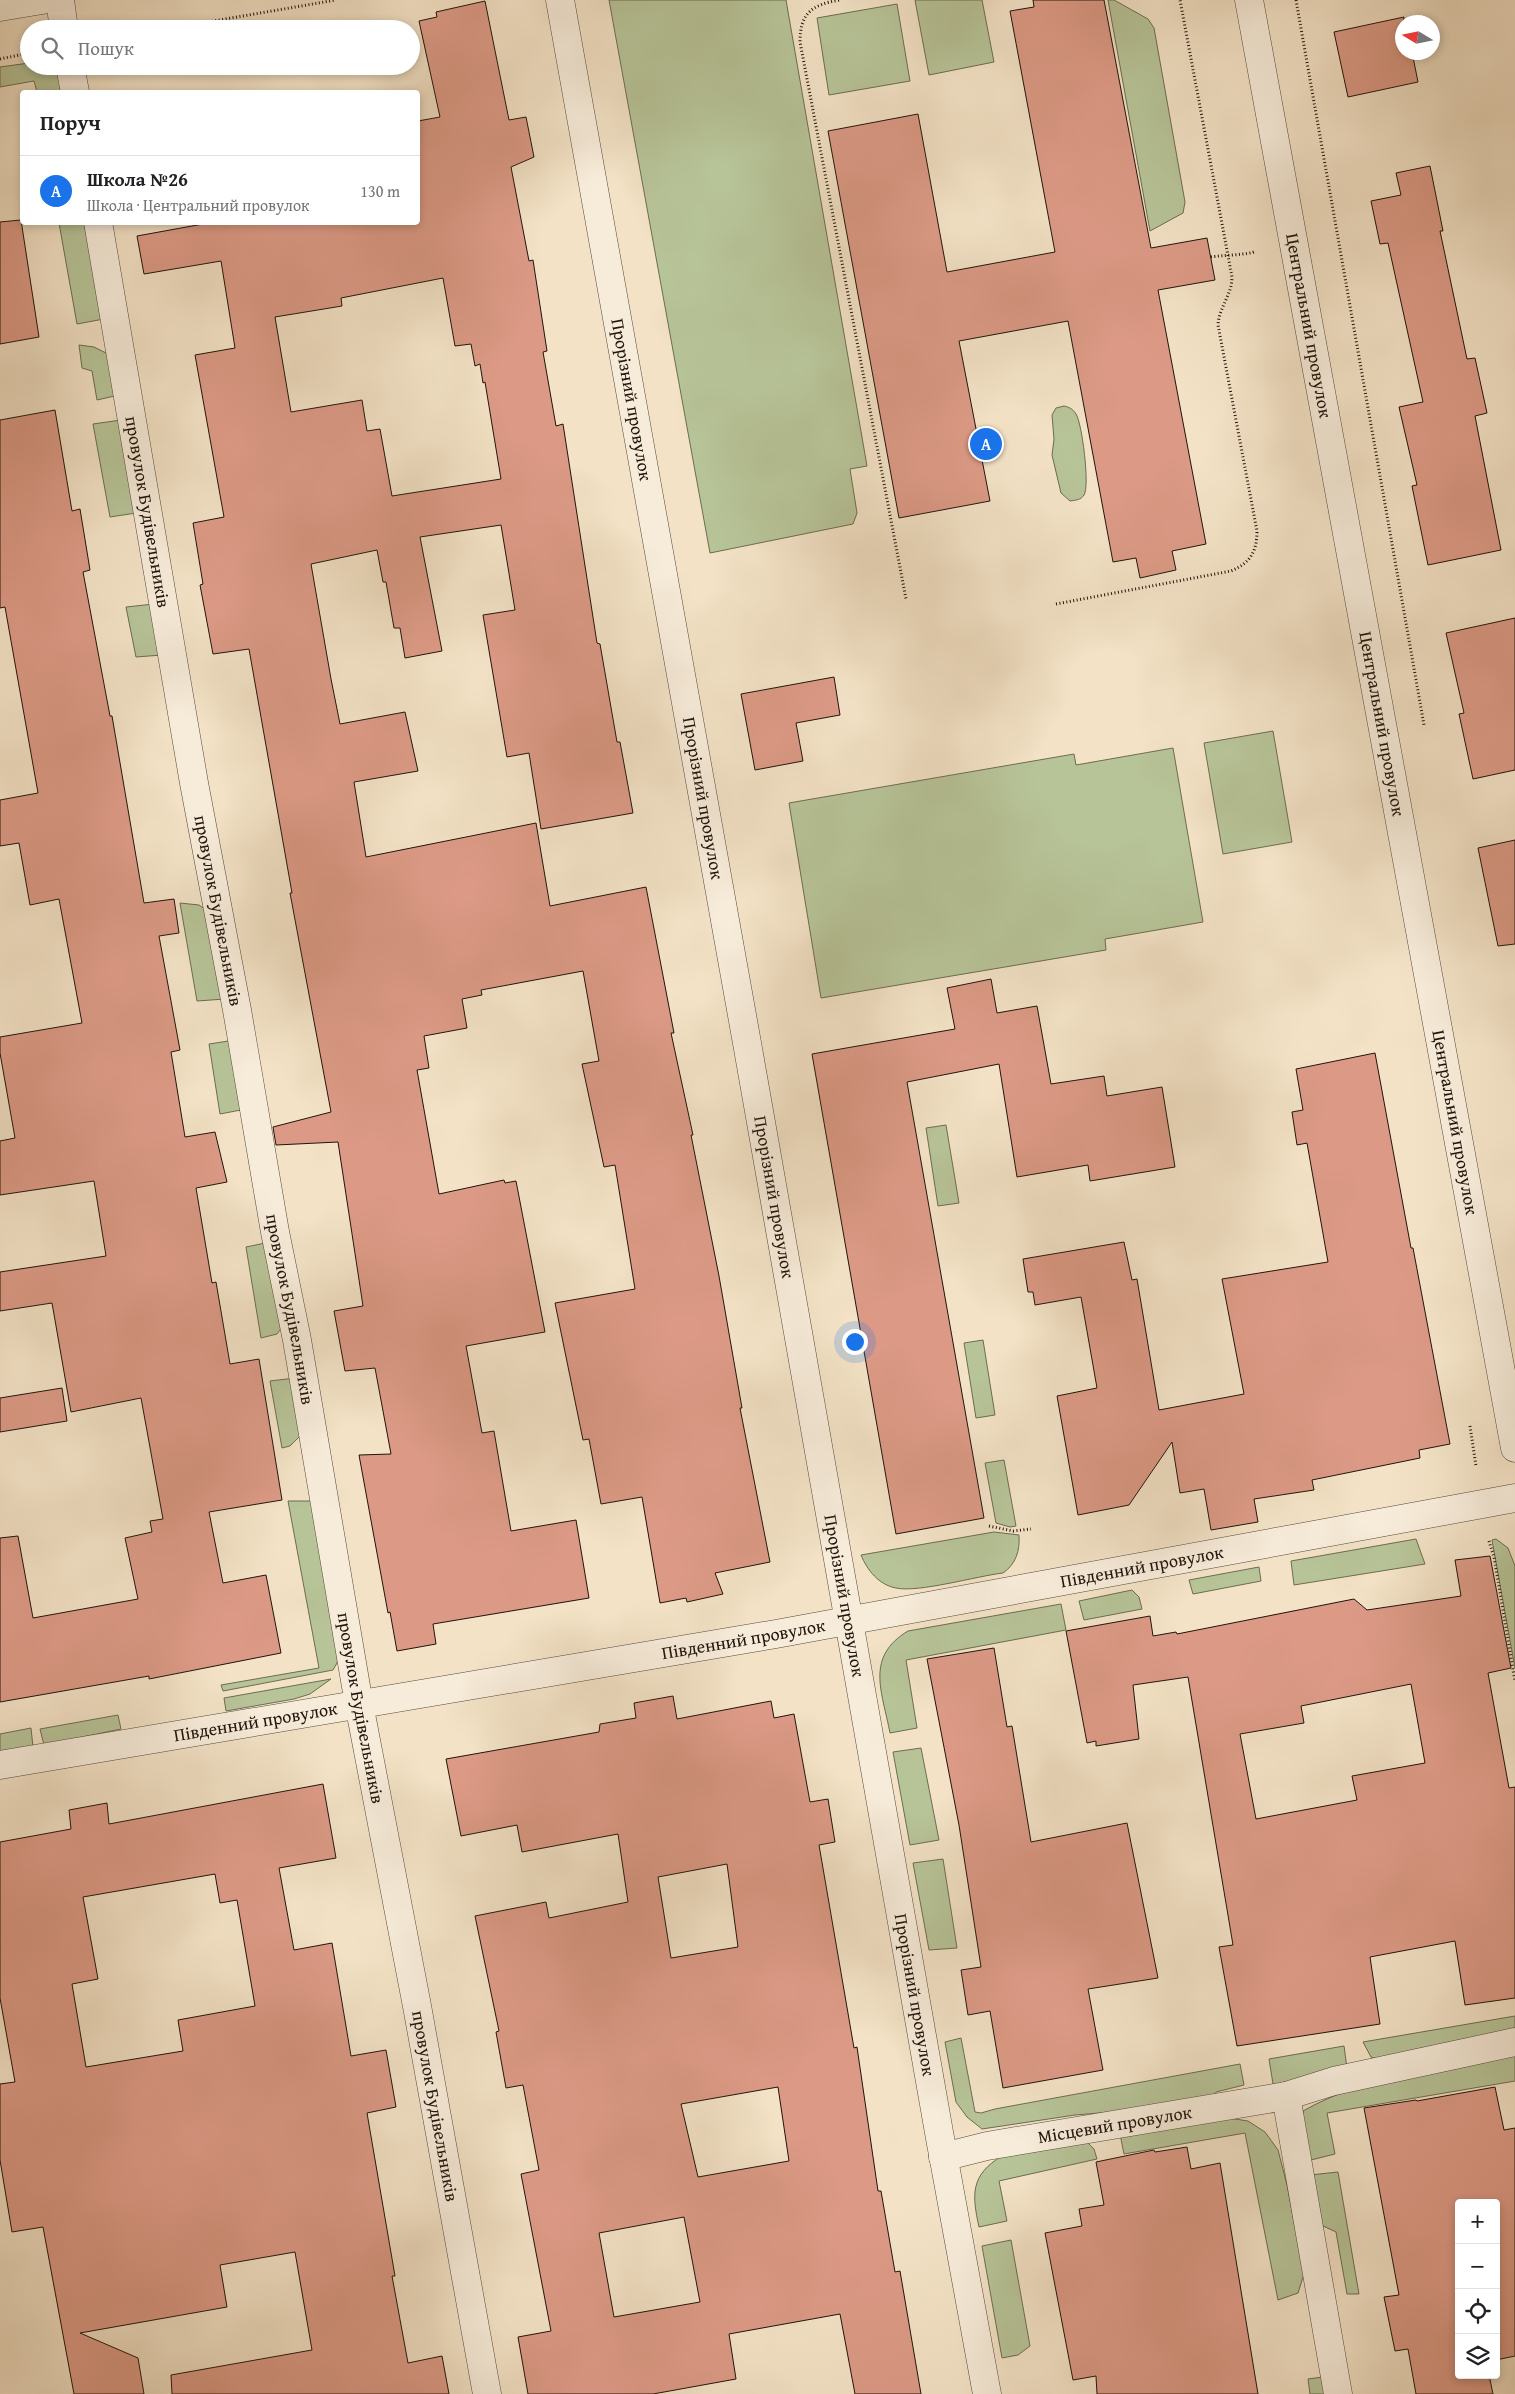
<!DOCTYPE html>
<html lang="uk">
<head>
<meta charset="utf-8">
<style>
  :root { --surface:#fff; --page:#f2f2f2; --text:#202124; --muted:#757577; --line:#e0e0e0; --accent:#1a73e8 }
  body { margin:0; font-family:"Gentium Book Plus",serif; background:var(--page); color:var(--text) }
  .controls { position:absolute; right:15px; bottom:15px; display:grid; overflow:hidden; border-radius:5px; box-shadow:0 2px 8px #0003 }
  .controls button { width:45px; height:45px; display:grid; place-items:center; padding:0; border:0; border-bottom:1px solid var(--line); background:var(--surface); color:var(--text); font:25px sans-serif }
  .compass { position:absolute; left:1395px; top:15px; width:45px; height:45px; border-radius:50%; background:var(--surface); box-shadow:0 2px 8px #0003; rotate:280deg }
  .you { position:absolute; left:854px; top:1341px; width:18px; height:18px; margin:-12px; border:4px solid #fff; border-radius:50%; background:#1a73e8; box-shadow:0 0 0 8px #1a73e833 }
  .badge { display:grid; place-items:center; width:32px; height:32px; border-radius:50%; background:var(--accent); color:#fff; font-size:16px; font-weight:700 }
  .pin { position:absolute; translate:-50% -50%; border:2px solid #fff; box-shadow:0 1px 5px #0006 }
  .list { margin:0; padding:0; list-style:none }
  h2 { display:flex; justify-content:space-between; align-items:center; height:65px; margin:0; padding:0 20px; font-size:21px }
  h2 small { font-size:16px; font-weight:400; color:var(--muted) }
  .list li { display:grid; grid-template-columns:32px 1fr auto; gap:15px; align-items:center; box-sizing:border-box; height:70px; padding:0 20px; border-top:1px solid var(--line) }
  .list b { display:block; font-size:19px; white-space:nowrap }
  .list p { margin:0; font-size:16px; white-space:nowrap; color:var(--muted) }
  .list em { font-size:16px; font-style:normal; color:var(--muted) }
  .icon { flex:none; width:28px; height:28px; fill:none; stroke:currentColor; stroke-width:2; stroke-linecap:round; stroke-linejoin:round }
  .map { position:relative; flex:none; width:1515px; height:2394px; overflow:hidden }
  .search { position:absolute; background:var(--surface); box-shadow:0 2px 8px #0003; left:20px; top:20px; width:400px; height:55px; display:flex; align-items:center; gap:12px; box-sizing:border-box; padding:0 18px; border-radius:28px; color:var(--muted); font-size:19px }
  .panel { position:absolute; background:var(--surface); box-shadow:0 2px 8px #0003; left:20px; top:90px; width:400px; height:135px; border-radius:5px }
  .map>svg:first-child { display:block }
  .green { fill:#b7c498; stroke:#6c6c52 }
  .building { fill:#dc9a86; stroke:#20140c; fill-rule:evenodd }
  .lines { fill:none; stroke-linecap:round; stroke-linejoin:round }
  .minor-casing { stroke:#55483a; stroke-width:29 }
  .path { stroke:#20140c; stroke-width:3; stroke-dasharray:1 2.5; stroke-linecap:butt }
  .minor { stroke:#f7ecda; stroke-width:28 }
  .labels { text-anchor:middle; stroke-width:4.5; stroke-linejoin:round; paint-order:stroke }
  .street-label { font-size:18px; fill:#20140c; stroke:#f7ecda }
</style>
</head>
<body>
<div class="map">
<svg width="1515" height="2394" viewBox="0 0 1515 2394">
  <rect width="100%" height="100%" fill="#f3e2c6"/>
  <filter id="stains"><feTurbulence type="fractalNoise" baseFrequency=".004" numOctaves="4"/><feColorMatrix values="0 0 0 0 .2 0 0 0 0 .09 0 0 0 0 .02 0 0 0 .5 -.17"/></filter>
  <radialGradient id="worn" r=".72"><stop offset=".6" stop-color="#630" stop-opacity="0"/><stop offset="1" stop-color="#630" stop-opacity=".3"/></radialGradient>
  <path class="green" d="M609,0H786L867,466L850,469L857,513L853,524L710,553Z
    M915,0H982L994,62L929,75Z
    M1108,0H1114L1148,19L1154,28L1185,202L1183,213L1150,231Z
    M897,4L910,81L829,95L817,18Z
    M29,63V66H53L61,82L63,92H37L34,81L0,87V67Z
    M59,223H87L104,319L77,324Z
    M79,345L94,347L108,354L119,395L97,400L92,371L82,368Z
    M1064,406C1069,407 1073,409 1076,414C1082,423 1090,486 1084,495C1081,500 1076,500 1070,501L1061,493L1052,455L1054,439L1052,415L1056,408Z
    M121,420L136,513L110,517L93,424Z
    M154,604L162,655L136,657L126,607Z
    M1273,731L1292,842L1223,854L1204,743Z
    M1173,748L1203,922L1105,939L1106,950L821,998L789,803L1074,754L1076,765Z
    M180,903L199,905L206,910L225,999L197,1001Z
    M235,1040L246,1109L220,1114L209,1044Z
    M946,1125L959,1203L938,1206L926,1128Z
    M270,1242L283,1326L277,1334L261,1338L246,1247Z
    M983,1340L995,1415L976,1418L964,1343Z
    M295,1378L301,1435L290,1446L282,1448L270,1381Z
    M1004,1460L1016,1526L1010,1527L996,1523L985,1463Z
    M288,1501H315L339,1650L337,1663L333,1670L223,1691L221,1685L319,1668Z
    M994,1532L1019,1535C1020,1551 1016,1564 1003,1573C977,1576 918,1593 896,1588C879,1585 867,1570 861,1555Z
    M1416,1539L1425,1564L1294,1585L1291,1561Z
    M1496,1539L1508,1548L1515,1566V1668L1492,1540Z
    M1259,1567L1261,1581L1193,1594L1189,1580Z
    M1132,1590L1139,1597L1142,1609L1084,1620L1079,1601Z
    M1061,1604L1066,1630L906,1660L917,1728L890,1733C882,1691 865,1657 908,1631Z
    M331,1679L310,1694L294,1699L226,1711L224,1698Z
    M118,1715L121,1729L44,1745L40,1729Z
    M31,1728L33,1747L0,1755V1734Z
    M921,1748L939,1840L910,1845L893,1752Z
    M943,1859L957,1948L929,1950L913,1863Z
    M1515,2016V2032L1377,2060L1371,2057L1363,2042Z
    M961,2038L975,2112L981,2113L995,2109L1240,2064L1244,2085L1216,2092L1213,2099L1136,2110L1075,2115L982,2129L967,2117L956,2102L945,2042Z
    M1344,2046L1347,2068L1274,2090L1269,2059Z
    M1515,2054V2081L1327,2113L1335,2154L1307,2161L1303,2111C1366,2075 1445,2068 1515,2054Z
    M1222,2117L1248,2121L1265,2132L1278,2150L1287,2185L1304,2274L1298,2293L1278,2300L1245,2133L1124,2154L1120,2134Z
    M1086,2141L1094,2149L1097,2159L999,2181L1007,2221L979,2227C972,2195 970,2175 1002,2156Z
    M1338,2172L1359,2294H1347L1336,2232L1319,2224L1310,2175Z
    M1011,2240L1030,2346L1018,2355L1002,2358L982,2246Z
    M1323,2377L1326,2394H1310L1308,2379Z"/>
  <path class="building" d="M1033,0H1104L1151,248L1207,238L1215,280L1158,290L1206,544L1172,551L1176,570L1140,578L1136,558L1113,562L1068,321L959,341L990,501L899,518L828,131L918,114L947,272L1055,252L1010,11L1034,7Z
    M485,1L509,120L526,117L534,157L511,167L529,261L533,260L547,351L543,352L556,426L563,424L597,643L600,644L617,742H620L633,813L541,829L529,753L507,757L483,615L515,610L501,525L420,537L442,651L405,658L400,628H394L386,582H383L377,550L311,564L331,679L340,724L405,712L418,771L354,782L366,857L536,823L550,906L646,887L674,1033H671L693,1135H691L719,1276L742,1408H740L770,1562L715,1573L723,1594L687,1602L686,1598L660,1603L642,1497L601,1504L589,1439L583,1440L555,1303L635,1289L615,1165L604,1167L582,1064L599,1061L583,971L481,990L482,995L462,999L467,1028L424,1036L429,1068L417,1070L439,1194L504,1180L505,1183L516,1181L545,1332L466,1346L482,1433L494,1431L511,1531L576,1520L589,1598L433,1624L436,1644L397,1651L390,1612L388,1613L359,1455L391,1454L375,1368L345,1371L334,1311L363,1306L338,1142L276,1145L273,1127L331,1112L290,893H292L249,649L213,654L200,585L203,584L193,523L224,517L195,355L235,348L221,261L144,274L137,236L214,222H418V121L440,117L419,21L437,17L436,12ZM443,278L455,346L471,344L475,366L480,364L483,383L485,382L501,479L392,496L380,429L367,431L362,400L291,412L275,317L342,306L341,298Z
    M1404,17L1402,52H1412L1418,82L1348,97L1334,32Z
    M1430,166L1443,231H1440L1467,359L1475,358L1487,413L1475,416L1501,550L1428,565L1412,486L1417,485L1399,407L1423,402L1388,243L1380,244L1371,201L1401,195L1396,173Z
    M21,220L39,337L0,344V222Z
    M55,410L72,511L80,509L90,570L83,572L110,716H112L144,903L174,899L179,933L159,936L180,1050L171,1052L185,1137L215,1132L227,1182L196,1188L212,1283L216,1282L230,1364L259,1359L282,1500L209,1512L223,1583L266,1575L281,1653L149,1679V1676L0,1702V1538L18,1536L33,1618L138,1599L125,1538L152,1532L150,1521L163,1519L141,1398L71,1412L52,1303L0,1311V1272L106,1256L94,1181L0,1195V1141L15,1138L0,1053V1037L82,1023L59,899L30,905L19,843L0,846V800L38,793L5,607L0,608V420Z
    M1515,618V770L1473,779L1459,714L1464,713L1446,633Z
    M834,677L840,715L796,723L803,761L755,770L741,694Z
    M1515,840V944L1498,946L1478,848Z
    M991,979L997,1013L1037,1006L1051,1084L1104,1076L1107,1096L1162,1087L1175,1167L1090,1181L1088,1165L1017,1177L999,1064L907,1082L984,1518L896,1534L812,1054L955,1029L947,988Z
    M1375,1053L1411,1248H1413L1450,1444L1419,1450L1420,1458L1312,1480L1314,1490L1254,1499L1258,1522L1211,1530L1204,1489L1180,1493L1172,1442L1129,1505L1078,1515L1057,1396L1097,1388L1081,1297L1035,1305L1033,1292H1028L1023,1259L1124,1242L1132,1280L1137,1279L1159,1410L1244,1394L1222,1279L1328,1262L1307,1143L1297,1145L1292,1112L1303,1110L1296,1069Z
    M62,1388L67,1421L0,1432V1398Z
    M1490,1556L1511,1668L1488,1673L1509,1788L1515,1787V1998L1465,2005L1455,1941L1370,1957L1380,2024L1237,2046L1219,1947L1233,1945L1188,1677L1133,1685L1139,1739L1096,1746V1741L1087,1743L1066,1631L1150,1616L1153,1636L1176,1632L1177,1634L1354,1599L1367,1610L1461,1596L1455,1560ZM1411,1684L1425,1763L1352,1776L1357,1800L1256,1819L1240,1734L1304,1723L1301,1706Z
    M994,1648L1007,1727L1012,1726L1031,1842L1127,1823L1158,1978L1088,1989L1103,2070L1003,2088L990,2011L968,2015L961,1970L981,1967L959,1825L927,1659Z
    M673,1696L677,1719L771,1701L774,1718L794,1714L810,1802L828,1799L835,1842L819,1845L854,2048L857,2047L878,2191H881L895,2272L900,2271L921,2394H855L840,2314L729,2334L736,2379L653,2394H528L518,2337L551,2331L521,2174L539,2170L523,2085L506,2088L496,2032L499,2031L475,1916L546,1902L549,1918L628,1902L618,1834L522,1852L517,1825L461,1836L446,1759L599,1732L600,1724L636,1718L634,1703ZM727,1864L738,1947L671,1958L658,1877ZM778,2087L789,2161L698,2177L681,2104ZM684,2217L700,2302L614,2317L599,2233Z
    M323,1784L336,1858L279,1868L294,1950L332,1943L351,2056L386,2050L396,2107L367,2113L395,2276H392L408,2363L442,2356L449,2394H172L171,2375L312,2350L295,2252L220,2265L227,2307L80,2333L138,2358L144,2394H74L43,2227L12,2232L0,2160V2084L15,2082L0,1998V1842L71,1829L69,1810L107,1803L109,1824ZM215,1874L220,1903L237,1900L255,2006L178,2020L183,2051L86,2067L72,1984L98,1979L83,1897Z
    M1495,2087L1504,2130L1515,2128V2356L1496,2360V2203H1459V2375H1489L1493,2394H1416L1408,2349L1395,2351L1384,2297L1399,2295L1364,2108L1416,2100L1417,2101Z
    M1187,2147L1191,2169L1220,2163L1258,2394H1097L1096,2376L1073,2380L1045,2233L1082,2226L1079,2209L1104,2205L1096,2162L1154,2150L1155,2152Z"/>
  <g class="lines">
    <g class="minor-casing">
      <g id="minor">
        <path d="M60,0L64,29"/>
        <path id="s1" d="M560,0L747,1043L940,2138L987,2394"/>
        <path id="s2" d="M1249,0L1515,1448"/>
        <path d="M0,7L42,0"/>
        <path d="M70,66L75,92"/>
        <path id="s3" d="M98,222L194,783L237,1010L275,1232L297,1340L359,1704L417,2006L487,2394"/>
        <path id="s4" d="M0,1765L776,1634L1515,1498"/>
        <path d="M1286,2096L1338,2394"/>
        <path id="s5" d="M943,2157L987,2146L1286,2096L1334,2081L1515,2042"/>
      </g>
    </g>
    <path class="path" d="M839,0C812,5 800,13 800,42L906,599
      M1296,0L1424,725
      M167,29L336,0
      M0,59L29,53
      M1211,257C1222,255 1250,255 1256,251
      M1056,604L1231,571C1250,563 1257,552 1257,531L1218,325C1219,307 1232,295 1232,277L1180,0
      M1470,1426L1476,1466
      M989,1526L1013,1531L1031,1529
      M1489,1541L1494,1557L1515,1681"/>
    <use href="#minor" class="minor"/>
  </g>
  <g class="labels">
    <g class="street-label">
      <text dy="6" stroke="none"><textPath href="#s2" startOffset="331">Центральний провулок</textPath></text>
      <text dy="6" stroke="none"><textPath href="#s1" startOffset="406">Прорізний провулок</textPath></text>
      <text dy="6" stroke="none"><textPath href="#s3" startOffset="294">провулок Будівельників</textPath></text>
      <text dy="6" stroke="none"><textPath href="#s2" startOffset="736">Центральний провулок</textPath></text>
      <text dy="6" stroke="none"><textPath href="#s1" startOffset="811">Прорізний провулок</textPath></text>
      <text dy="6" stroke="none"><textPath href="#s3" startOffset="699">провулок Будівельників</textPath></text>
      <text dy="6" stroke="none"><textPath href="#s2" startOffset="1141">Центральний провулок</textPath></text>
      <text dy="6" stroke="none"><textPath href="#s1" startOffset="1216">Прорізний провулок</textPath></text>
      <text dy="6" stroke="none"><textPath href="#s3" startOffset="1104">провулок Будівельників</textPath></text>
      <text dy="6" stroke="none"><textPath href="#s4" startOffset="1159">Південний провулок</textPath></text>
      <text dy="6" stroke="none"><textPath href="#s1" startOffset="1621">Прорізний провулок</textPath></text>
      <text dy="6" stroke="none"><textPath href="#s4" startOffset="754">Південний провулок</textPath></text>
      <text dy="6" stroke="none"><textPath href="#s3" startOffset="1509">провулок Будівельників</textPath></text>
      <text dy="6" stroke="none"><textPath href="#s4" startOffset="259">Південний провулок</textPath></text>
      <text dy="6" stroke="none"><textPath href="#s1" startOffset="2026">Прорізний провулок</textPath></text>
      <text dy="6" stroke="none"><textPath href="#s3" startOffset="1914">провулок Будівельників</textPath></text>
      <text dy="6" stroke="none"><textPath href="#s5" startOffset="175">Місцевий провулок</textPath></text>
    </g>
  </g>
  <rect width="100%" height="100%" filter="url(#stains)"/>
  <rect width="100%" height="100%" fill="url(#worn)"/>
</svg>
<div class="controls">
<button>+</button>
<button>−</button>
<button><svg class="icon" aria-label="locate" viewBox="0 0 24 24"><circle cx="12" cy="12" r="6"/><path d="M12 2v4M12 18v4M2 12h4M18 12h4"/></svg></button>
<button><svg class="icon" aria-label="layers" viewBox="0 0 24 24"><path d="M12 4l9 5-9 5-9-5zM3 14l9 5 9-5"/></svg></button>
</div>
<svg class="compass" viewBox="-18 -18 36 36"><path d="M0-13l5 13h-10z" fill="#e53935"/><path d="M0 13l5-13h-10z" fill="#757577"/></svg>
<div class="you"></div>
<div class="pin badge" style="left:986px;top:444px">A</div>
<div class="search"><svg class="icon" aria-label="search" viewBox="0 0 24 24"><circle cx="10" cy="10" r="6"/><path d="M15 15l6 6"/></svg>Пошук</div>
<section class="panel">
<h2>Поруч<small></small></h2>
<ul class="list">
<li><span class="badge">A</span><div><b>Школа №26</b><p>Школа · Центральний провулок</p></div><em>130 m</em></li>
</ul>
</section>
</div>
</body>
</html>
